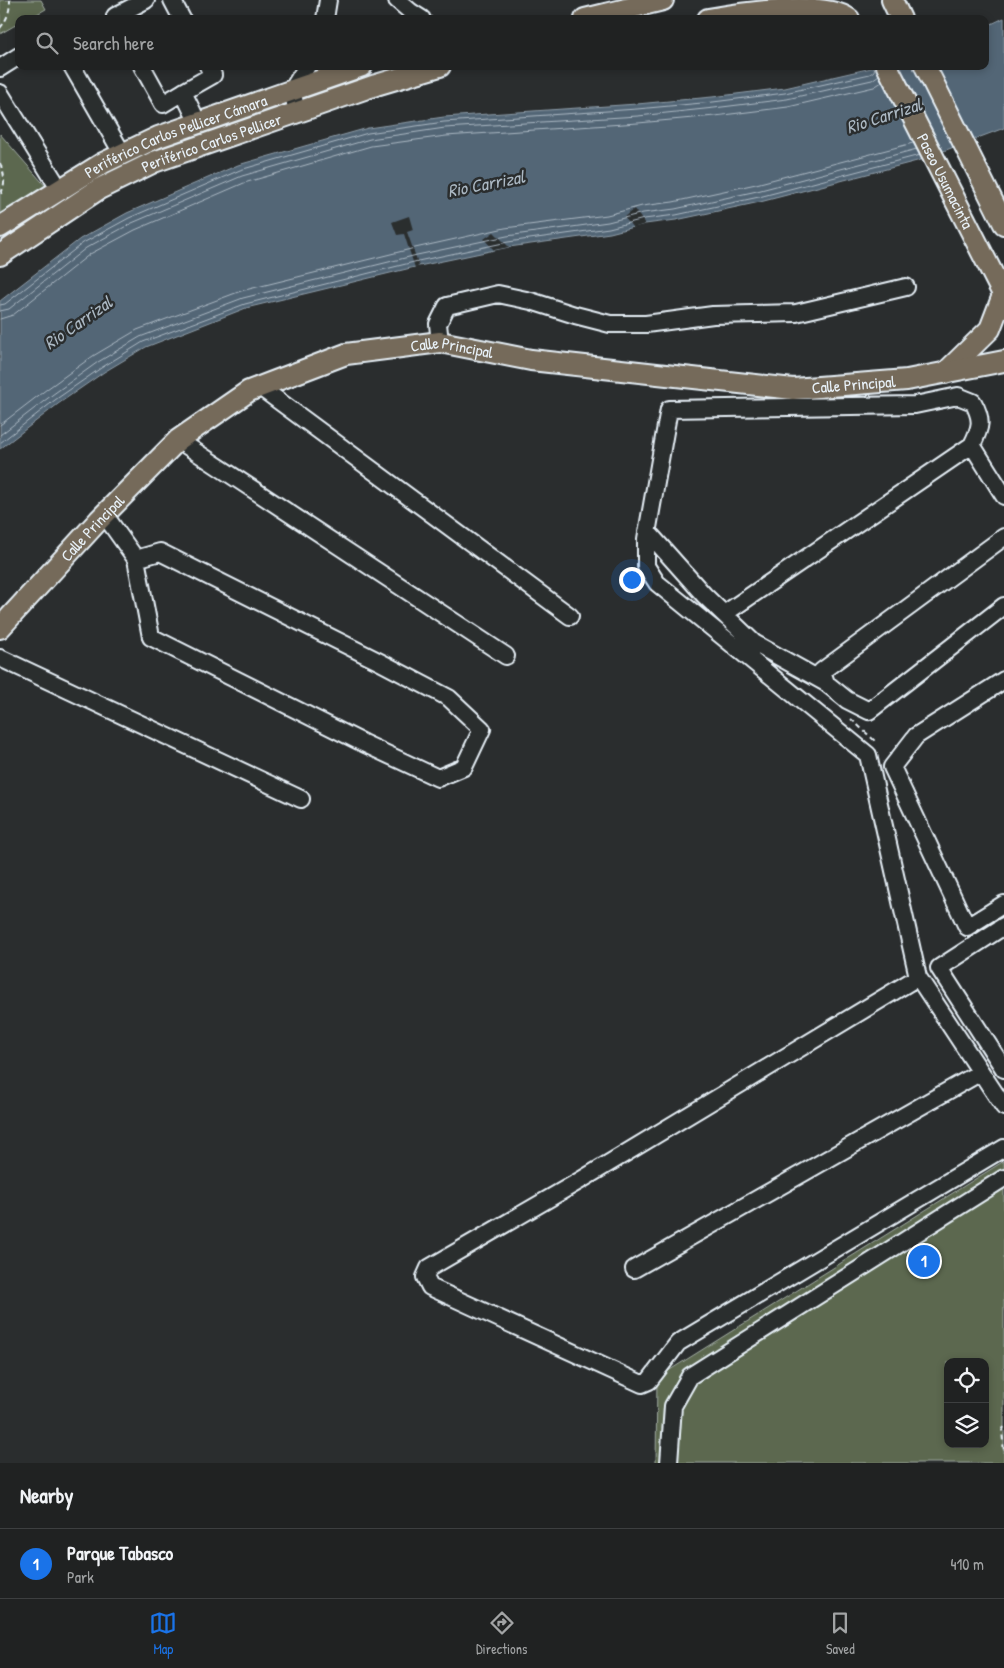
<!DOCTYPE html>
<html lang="en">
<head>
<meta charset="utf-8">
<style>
  :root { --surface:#202222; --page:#2d2f2f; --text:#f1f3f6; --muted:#a2a4a5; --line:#3d3f40; --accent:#1a73e8 }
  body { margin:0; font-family:"Patrick Hand",sans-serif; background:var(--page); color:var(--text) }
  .controls { position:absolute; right:15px; bottom:15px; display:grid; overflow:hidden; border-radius:10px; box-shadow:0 2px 8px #0003 }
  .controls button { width:45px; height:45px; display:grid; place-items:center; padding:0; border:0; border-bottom:1px solid var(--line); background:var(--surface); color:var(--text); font:25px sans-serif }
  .you { position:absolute; left:631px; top:579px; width:18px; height:18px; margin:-12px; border:4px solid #fff; border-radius:50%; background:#1a73e8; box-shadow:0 0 0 8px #1a73e833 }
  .badge { display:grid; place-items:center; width:32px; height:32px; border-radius:50%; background:var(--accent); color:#fff; font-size:16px; font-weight:700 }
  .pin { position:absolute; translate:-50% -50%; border:2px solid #fff; box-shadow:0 1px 5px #0006 }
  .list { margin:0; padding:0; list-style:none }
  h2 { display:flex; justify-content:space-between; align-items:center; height:65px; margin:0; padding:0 20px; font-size:21px }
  h2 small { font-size:16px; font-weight:400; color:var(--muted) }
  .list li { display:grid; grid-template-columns:32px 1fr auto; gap:15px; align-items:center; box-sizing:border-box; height:70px; padding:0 20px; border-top:1px solid var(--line) }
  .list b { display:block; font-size:19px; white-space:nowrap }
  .list p { margin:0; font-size:16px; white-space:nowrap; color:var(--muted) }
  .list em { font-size:16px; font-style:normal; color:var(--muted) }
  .icon { flex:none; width:28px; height:28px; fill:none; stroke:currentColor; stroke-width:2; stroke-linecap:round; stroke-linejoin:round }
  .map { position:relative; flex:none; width:1004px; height:1463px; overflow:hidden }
  .search { position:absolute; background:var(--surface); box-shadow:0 2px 8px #0003; left:15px; right:15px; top:15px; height:55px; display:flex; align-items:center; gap:12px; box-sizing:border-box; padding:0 18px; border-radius:10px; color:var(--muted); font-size:19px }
  .sheet { height:135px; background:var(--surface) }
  nav { display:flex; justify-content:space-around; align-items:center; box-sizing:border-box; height:70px; border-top:1px solid var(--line); background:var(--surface); font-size:14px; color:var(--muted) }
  nav a { display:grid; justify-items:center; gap:2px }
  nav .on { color:var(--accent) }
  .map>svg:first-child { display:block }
  .green { fill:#5b6850; stroke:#a2aca4; fill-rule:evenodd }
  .water { fill:#536676; stroke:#8f9eaa }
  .pier { fill:#2a2d2e }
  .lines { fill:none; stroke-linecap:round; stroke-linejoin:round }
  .shore { stroke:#acb9c4; stroke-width:1 }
  .minor-casing { stroke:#e8f1f8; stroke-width:20 }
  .major-casing { stroke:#e8f1f8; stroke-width:24 }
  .path { stroke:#e8f1f8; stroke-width:2; stroke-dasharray:5 4; stroke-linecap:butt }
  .minor { stroke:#2a2d2e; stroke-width:16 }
  .major { stroke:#746a5a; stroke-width:20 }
  .labels { text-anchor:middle; stroke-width:5; stroke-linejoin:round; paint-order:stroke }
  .street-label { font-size:16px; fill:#e8f1f8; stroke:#2a2d2e }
  .water-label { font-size:18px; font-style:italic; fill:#acb9c4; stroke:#2a2d2e }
</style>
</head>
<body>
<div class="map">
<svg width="1004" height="1463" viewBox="0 0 1004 1463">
  <rect width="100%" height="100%" fill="#2a2d2e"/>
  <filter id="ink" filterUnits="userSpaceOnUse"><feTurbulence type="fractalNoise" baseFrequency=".02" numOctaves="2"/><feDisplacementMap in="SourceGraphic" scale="10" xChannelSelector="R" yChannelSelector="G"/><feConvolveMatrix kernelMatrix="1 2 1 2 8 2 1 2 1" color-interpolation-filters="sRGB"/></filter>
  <g filter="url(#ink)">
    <path class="green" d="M0,0H41L46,9L28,19H19V23L0,34Z
      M0,134L48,189L0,221Z
      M1004,1161V1463H656L657,1378ZM948,1362H985V1444H948Z"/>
    <path class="water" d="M1004,18V128L917,161L760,202L676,220L645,224L610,233L509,247L419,266L246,308L146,347L104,372L58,404L0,449V301L80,239L127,213L238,165L368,128L444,117L637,104L712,97L785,88L880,66H985V27Z"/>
    <path class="pier" d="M634,209L645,224L633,228L624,217Z
      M409,216L413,230L407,232L419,266L415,268L404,234L397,235L392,222Z
      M494,232L509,247L494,250L484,239Z"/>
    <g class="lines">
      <path class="shore" d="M0,305L5,304L83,243L129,218L240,170L368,133L444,122L637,109L713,102L785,93L870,74L874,71L875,66
        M0,311L9,309L86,248L132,223L242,176L370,139L445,128L638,116L714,108L787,99L872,80L879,75
        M0,319L13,315L90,254L135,230L244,183L371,146L446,136L638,123L715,116L788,107L874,87L882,82
        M0,425L47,389L93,356L137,330L241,291L415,248L505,228L607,215L642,206L673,202L756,184L913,143
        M0,435L52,395L98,362L140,337L243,298L417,255L507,236L608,222L643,213L675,209L757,191L917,149
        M0,443L55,400L101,368L143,342L245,304L418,261L508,242L609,228L644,219L676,215L759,197L920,155"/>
      <g class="minor-casing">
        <path id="minor" d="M172,0L182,19
          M397,0L411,12L422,19
          M116,19L115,16L146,0
          M325,19L328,0
          M72,66L122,153
          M142,66L163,104L183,92L198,123
          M0,68L19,56
          M183,92L213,75L208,66
          M0,93L60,190
          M297,112L292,90L307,66
          M440,342L438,324L447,306L498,294L531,301L575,315L610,324H646L713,315L796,313L906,287
          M260,387L570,616
          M178,440L506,656
          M972,445L1004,496
          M104,514L136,559L151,637L363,743L438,778L464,767L482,729L449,698L382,663L160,552L136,559
          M647,531L704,595L754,643L826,683
          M1004,537L822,671L826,683L847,700L869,711L1004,606
          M724,614L972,445C981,427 983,420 973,402L958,396L915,405L669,409L646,539V566L657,583L868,755L918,977L1004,1107
          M0,658L301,799
          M1004,680L916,736L892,767L967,927L1004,904
          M1004,926L939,968L1004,1069
          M918,977L581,1180L429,1268L425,1277L430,1287L642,1384L649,1381L678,1343L1004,1148
          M634,1269L981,1072
          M669,1463L673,1406L690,1376L1004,1178"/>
      </g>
      <g class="major-casing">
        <g id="major">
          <path d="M892,0L901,19"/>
          <path d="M585,19L663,0"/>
          <path d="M708,19C743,13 822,0 849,19"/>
          <path id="s1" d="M887,66L1004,296"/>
          <path d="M925,66L1004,224"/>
          <path id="s2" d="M0,227L103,163L158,137L362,66"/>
          <path id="s3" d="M0,255L99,189L154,162L376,85L440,66"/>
          <path d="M945,373L990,329L1003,295"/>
          <path id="s4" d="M0,628L99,520L178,440L249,391L346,354L440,342L531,360L793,389L907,380L1004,361"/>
        </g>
      </g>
      <path class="path" d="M0,28C7,20 10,11 10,0
        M0,163C5,176 6,183 0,196
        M851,719L875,741
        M1004,1427L1002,1431L1004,1452"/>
      <use href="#minor" class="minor"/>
      <use href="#major" class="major"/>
    </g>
  </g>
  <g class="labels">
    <g class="street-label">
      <text dy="6" stroke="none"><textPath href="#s2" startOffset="199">Periférico Carlos Pellicer Cámara</textPath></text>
      <text dy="6" stroke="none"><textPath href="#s3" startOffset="241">Periférico Carlos Pellicer</textPath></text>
      <text dy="6" stroke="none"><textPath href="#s1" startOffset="129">Paseo Usumacinta</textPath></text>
      <text dy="6" stroke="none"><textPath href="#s4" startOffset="556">Calle Principal</textPath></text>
      <text dy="6" stroke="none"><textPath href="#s4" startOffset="961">Calle Principal</textPath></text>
      <text dy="6" stroke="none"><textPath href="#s4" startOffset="136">Calle Principal</textPath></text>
    </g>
    <g class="water-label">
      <text transform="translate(884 116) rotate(-18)" y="6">Rio Carrizal</text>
      <text transform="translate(486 184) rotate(-11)" y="6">Rio Carrizal</text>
      <text transform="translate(78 323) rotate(-35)" y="6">Rio Carrizal</text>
    </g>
  </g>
</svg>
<div class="controls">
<button><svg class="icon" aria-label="locate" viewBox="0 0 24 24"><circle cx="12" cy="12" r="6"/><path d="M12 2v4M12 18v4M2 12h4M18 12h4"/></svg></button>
<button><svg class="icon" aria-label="layers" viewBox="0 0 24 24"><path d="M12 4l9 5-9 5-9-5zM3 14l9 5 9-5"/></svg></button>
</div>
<div class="you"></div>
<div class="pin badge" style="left:924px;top:1261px">1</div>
<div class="search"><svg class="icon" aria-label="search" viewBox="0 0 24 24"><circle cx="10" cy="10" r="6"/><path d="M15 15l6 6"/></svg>Search here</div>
</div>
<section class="sheet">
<h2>Nearby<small></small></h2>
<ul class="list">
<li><span class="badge">1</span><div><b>Parque Tabasco</b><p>Park</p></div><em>410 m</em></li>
</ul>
</section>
<nav>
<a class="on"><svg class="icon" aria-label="map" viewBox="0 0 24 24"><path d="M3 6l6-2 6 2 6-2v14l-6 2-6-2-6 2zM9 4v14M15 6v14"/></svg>Map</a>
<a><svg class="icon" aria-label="directions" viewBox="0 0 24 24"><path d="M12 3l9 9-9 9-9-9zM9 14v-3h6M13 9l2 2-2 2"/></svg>Directions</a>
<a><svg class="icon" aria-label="saved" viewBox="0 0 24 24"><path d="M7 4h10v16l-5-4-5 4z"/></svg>Saved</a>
</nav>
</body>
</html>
